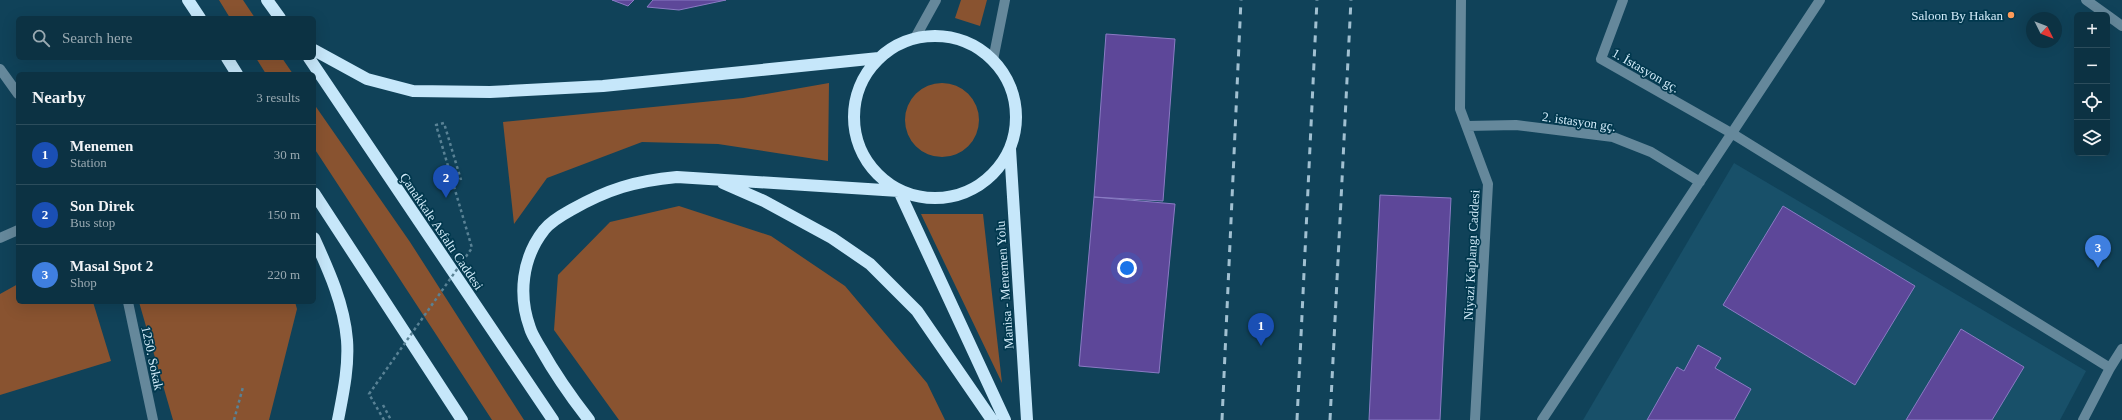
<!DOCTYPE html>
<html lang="en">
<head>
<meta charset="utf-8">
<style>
  :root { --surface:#0c3243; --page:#1a3e4e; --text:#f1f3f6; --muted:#9aaab2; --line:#2c4d5c; --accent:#1a73e8 }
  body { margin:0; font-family:Georgia,serif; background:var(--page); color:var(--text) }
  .controls { position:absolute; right:12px; top:12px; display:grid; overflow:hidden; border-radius:6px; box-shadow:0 4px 16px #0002 }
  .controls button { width:36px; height:36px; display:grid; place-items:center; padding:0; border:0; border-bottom:1px solid var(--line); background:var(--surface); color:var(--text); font:20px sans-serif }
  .compass { position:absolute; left:2026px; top:12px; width:36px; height:36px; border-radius:50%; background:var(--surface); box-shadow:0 4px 16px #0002; rotate:132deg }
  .you { position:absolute; left:1127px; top:268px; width:14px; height:14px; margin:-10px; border:3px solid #fff; border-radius:50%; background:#1a73e8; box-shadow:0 0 0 6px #1a73e833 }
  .badge { display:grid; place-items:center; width:26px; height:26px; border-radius:50%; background:var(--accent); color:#fff; font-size:13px; font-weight:700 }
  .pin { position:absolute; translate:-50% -33px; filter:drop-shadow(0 1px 2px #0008) }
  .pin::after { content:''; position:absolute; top:21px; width:14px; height:12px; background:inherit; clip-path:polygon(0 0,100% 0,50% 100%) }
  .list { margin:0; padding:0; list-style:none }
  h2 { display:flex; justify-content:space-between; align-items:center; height:52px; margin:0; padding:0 16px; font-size:17px }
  h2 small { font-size:13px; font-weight:400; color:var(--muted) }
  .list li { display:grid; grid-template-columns:26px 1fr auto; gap:12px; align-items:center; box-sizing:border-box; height:60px; padding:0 16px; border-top:1px solid var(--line) }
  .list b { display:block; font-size:15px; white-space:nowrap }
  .list p { margin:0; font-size:13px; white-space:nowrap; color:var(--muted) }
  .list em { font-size:13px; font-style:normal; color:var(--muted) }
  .icon { flex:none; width:22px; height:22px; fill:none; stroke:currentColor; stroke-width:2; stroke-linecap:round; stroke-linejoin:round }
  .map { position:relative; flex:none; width:2122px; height:420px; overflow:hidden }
  .search { position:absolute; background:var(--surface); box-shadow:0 4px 16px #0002; left:16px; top:16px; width:300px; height:44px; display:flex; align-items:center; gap:10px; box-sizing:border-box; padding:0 14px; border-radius:6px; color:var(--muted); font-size:15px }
  .panel { position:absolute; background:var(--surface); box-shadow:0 4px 16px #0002; left:16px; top:72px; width:300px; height:232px; border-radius:6px }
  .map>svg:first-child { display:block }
  .built { fill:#185069 }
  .green { fill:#895330 }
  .building { fill:#5d4799; stroke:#8a7bc4 }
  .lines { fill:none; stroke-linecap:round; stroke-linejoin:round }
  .path { stroke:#598295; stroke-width:2.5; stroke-dasharray:3 3; stroke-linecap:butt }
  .minor { stroke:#65889b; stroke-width:10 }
  .highway { stroke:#c6e7fa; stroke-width:12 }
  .rail { stroke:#a1c0d1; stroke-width:3; stroke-dasharray:7 7; stroke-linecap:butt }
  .path-bridge { stroke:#598295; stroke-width:2.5; stroke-dasharray:3 3; stroke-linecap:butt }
  .poi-dot { fill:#fe9b59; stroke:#01384e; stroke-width:1.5 }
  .labels { text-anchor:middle; stroke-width:3.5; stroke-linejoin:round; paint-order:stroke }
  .poi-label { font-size:13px; fill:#d3ecfa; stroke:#01384e; text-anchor:end }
  .street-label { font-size:13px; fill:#d3ecfa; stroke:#01384e }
</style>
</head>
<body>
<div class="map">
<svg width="2122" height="420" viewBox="0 0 2122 420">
  <rect width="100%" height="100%" fill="#104259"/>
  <path class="built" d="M1734,163L2086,371L2060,420H1583Z"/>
  <path class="green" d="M219,0H243L255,18H230Z
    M961,0H987L980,26L955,18Z
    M256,58H282L293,74H266Z
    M829,83L828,161L718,144L642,142L547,178L514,224L503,122L743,98Z
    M905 120a37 37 0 1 1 74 0a37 37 0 1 1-74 0Z
    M314,104L410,242L524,420H492L314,148Z
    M679,206L771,236L845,286L927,383L945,420H619L554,330L558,275L610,222Z
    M921,214H983L1002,383Z
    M18,284V302H93L111,361L0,395V294Z
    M139,302H295L297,309L269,420H173Z"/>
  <path class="building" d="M612,0H634L628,6Z
    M653,0H726L679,10L647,7Z
    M1106,34L1175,39L1163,201L1094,197Z
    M1380,195L1451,198L1440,420H1369Z
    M1094,197L1175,204L1159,373L1079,366Z
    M1783,206L1915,286L1855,385L1723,305Z
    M1961,329L2024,367L1992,420H1906Z
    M1698,345L1721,358L1715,368L1751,389L1734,420H1647L1677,367L1684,371Z"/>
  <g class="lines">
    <path class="path" d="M383,405L391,420
      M234,420L243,387"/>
    <path class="minor" d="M1461,0L1460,109L1488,184L1475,420
      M1623,0L1601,59L1733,134L2110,368
      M2086,0L2107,15
      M2107,15L2122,26
      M915,38L936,0
      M993,60L1005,0
      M0,69L18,94
      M1467,126L1516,125L1613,137L1651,152L1700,182
      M0,238L18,230
      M128,302L153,420
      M1542,420L1820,0
      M2083,420L2110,368L2122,349"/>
    <path class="highway" d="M188,0L200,18
      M267,0L280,18
      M854 117a81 81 0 1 1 162 0a81 81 0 1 1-162 0Z
      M314,50L367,79L413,91L490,92L603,86L879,58
      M227,58L237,74
      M309,58L553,420
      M1010,149L1027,420
      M723,183L764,201L832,238L870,264L917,311L992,420
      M314,193L462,420
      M314,238C329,271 344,304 347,340C349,367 343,394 338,420
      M589,420C571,397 555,374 541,349C537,342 532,335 530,328C518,295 522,258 544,230C550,222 562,215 571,210C608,189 635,181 677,177L899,191L1005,420"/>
    <path class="rail" d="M1222,420L1241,0
      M1297,420L1317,0
      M1330,420L1351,0"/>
    <path class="path-bridge" d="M384,420L369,394L472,248L436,125L444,123L461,180"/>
  </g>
  <circle class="poi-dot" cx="2011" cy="15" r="4"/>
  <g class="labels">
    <g class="poi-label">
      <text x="2003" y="20">Saloon By Hakan</text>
    </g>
    <g class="street-label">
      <text transform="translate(1646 70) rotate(30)" y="5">1. İstasyon gç.</text>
      <text transform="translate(1579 121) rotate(8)" y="5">2. istasyon gç.</text>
      <text transform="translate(442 231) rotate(56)" y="5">Çanakkale Asfaltı Caddesi</text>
      <text transform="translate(1471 255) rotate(-87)" y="5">Niyazi Kaplangı Caddesi</text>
      <text transform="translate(1004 285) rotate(-94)" y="5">Manisa - Menemen Yolu</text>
      <text transform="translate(153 358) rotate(78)" y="5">1250. Sokak</text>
    </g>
  </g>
</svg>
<div class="controls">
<button>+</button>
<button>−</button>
<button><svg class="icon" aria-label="locate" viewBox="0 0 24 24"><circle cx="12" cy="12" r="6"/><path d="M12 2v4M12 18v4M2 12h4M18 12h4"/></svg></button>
<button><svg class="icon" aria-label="layers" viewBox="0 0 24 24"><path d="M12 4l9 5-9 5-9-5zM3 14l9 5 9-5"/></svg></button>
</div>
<svg class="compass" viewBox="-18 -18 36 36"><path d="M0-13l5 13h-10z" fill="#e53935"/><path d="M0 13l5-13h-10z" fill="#9aaab2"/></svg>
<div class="you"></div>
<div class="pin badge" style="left:1261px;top:346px;background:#1a4fb4">1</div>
<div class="pin badge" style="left:446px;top:198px;background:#1a4fb4">2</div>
<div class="pin badge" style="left:2098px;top:268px;background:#3f7fe0">3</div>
<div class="search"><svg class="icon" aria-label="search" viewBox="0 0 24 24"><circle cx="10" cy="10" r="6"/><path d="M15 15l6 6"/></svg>Search here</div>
<section class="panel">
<h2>Nearby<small>3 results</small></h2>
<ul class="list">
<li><span class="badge" style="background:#1a4fb4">1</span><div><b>Menemen</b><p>Station</p></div><em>30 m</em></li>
<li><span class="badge" style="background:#1a4fb4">2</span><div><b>Son Direk</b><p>Bus stop</p></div><em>150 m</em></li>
<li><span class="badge" style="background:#3f7fe0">3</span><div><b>Masal Spot 2</b><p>Shop</p></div><em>220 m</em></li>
</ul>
</section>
</div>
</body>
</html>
